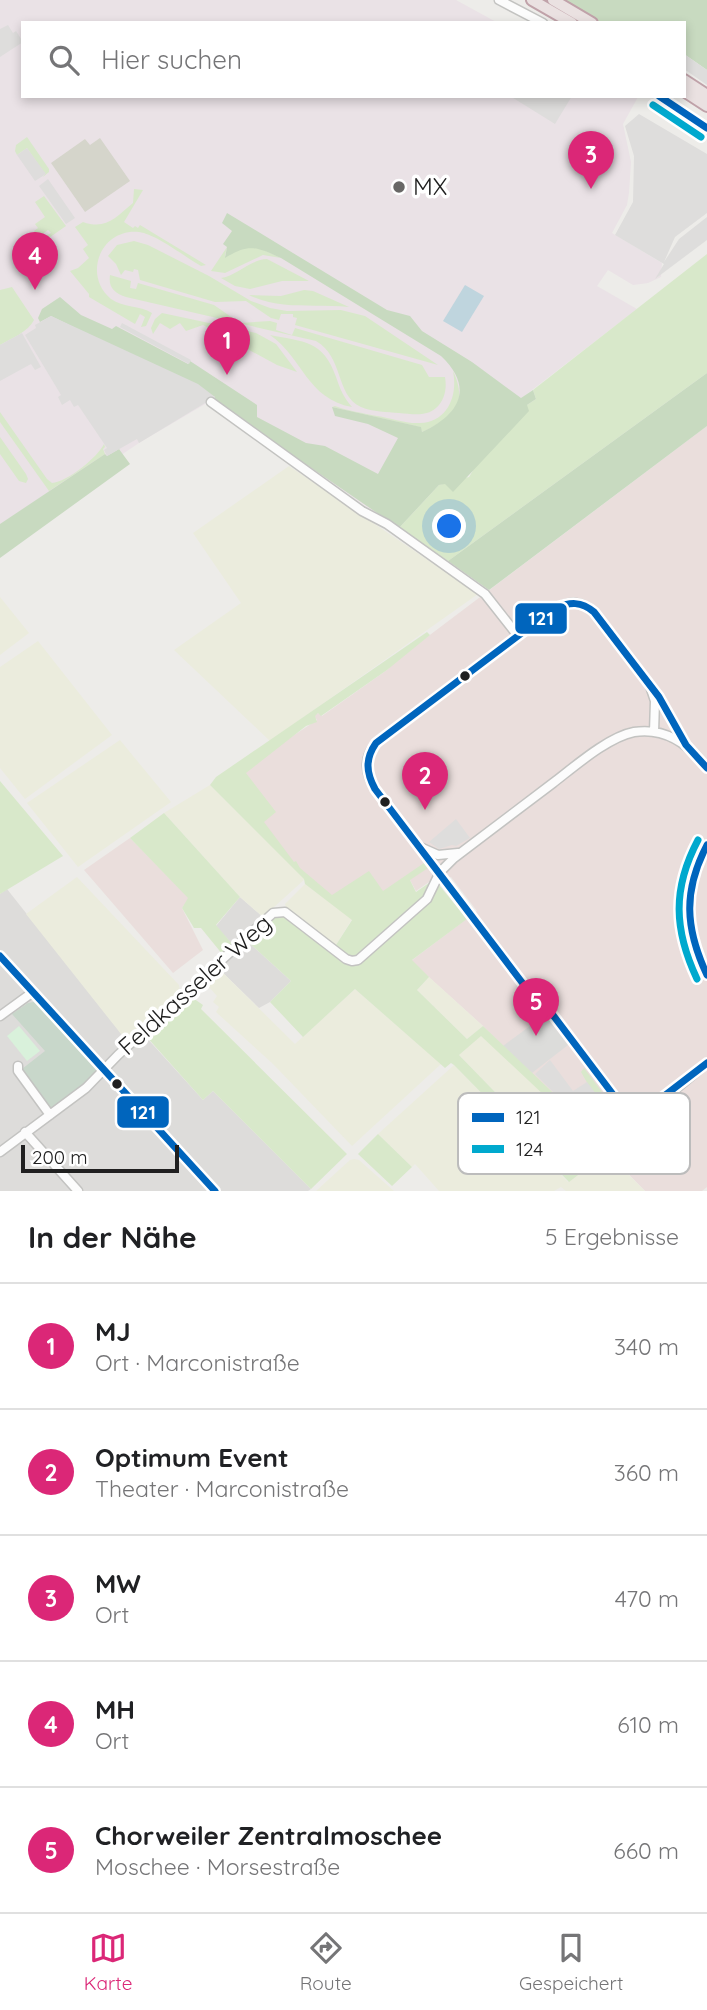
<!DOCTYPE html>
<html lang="de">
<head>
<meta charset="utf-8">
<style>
  :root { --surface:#fff; --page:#f2f2f2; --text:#202124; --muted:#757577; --line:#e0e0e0; --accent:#db2777 }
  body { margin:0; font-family:Quicksand,sans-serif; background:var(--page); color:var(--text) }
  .scale { position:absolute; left:21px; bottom:18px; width:158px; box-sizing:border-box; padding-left:7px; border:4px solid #202020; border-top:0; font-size:19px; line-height:24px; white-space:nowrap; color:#202020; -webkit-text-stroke:5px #fff; paint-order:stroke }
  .you { position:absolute; left:450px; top:527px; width:24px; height:24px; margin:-18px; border:5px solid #fff; border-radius:50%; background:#1a73e8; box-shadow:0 0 0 10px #1a73e833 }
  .badge { display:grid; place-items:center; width:46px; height:46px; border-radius:50%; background:var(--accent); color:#fff; font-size:23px; font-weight:700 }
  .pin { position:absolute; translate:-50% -58px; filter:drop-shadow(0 2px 4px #0008) }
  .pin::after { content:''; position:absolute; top:37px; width:24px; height:21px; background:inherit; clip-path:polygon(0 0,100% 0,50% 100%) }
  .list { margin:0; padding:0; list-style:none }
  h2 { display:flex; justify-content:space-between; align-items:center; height:91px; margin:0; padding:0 28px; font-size:30px }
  h2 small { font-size:23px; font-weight:400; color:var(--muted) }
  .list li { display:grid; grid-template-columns:46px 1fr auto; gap:21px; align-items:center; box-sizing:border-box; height:126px; padding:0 28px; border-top:2px solid var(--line) }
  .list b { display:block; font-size:26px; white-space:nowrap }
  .list p { margin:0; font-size:23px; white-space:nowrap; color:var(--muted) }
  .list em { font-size:23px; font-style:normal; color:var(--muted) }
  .icon { flex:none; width:38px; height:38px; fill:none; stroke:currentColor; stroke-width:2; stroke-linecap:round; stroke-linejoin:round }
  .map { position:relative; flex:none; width:707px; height:1191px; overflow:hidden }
  .search { position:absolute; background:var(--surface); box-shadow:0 4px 10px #0003; left:21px; right:21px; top:21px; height:77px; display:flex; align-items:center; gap:18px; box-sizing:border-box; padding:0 24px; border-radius:0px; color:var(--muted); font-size:26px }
  .sheet { height:721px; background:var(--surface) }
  nav { display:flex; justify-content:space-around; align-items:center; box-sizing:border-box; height:98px; border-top:2px solid var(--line); background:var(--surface); font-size:19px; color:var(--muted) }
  nav a { display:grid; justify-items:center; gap:4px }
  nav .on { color:var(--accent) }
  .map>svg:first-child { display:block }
  .residential { fill:#dddcda }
  .commercial { fill:#eadedc }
  .industrial { fill:#eae2e6 }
  .religious { fill:#dcdcda }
  .construction { fill:#d5d5cb }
  .farmland { fill:#ebecdd }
  .grass { fill:#d8e8ca; fill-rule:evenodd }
  .forest { fill:#c8dac0 }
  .cemetery { fill:#c8d7ca }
  .park { fill:#d9f1db }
  .parking { fill:#dedddc }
  .water { fill:#bfd5de }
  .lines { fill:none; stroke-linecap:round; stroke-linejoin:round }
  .minor-casing { stroke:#c3c3c1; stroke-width:11 }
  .highway-casing { stroke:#c0a2a9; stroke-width:14 }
  .minor { stroke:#fcfcfc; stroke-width:8 }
  .highway { stroke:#eae1e1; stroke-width:10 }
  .bus-1-casing { stroke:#fff; stroke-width:12 }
  .bus-2-casing { stroke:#fff; stroke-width:12 }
  .bus-1 { stroke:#0065bd; stroke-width:7 }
  .bus-2 { stroke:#00a9ce; stroke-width:7 }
  .poi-dot { fill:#686766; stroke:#fff; stroke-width:2.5 }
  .bus-dot { fill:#202020; stroke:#fff; stroke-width:2.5 }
  .labels { text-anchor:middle; stroke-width:7; stroke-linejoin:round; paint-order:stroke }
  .poi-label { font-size:24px; fill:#202020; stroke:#fff; text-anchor:start }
  .street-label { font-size:24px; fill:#202020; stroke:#fff }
  .key { fill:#fff; stroke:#bcbcbc; stroke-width:2 }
  .key-label { font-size:19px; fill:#202020 }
  .line-badge { stroke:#fff; stroke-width:2.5 }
  .badge-label { font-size:19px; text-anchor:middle; font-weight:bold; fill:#fff }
</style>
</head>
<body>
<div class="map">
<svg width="707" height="1191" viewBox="0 0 707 1191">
  <rect width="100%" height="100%" fill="#edece9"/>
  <path class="residential" d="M7,889L132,1047L145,1036L203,1100L213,1091L311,1189L308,1191H0V894Z
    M240,897L263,917L233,945L216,926Z
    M247,941L291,981L270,1002L259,1008L219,969Z"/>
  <path class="commercial" d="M707,426V1187L702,1191H645L483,1026L411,961L477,911L451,877L429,882L416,891L410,880L352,919L214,788L317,720L314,716L318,713L322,716L387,670L398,659Z
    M130,838L189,898L182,908L203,950L173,973L84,870Z"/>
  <path class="industrial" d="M0,0H456L498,23H23V96H636L638,97L623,124L631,162L629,193L627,205L612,233L662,263L661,277L648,283L633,285L608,270L597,286L637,309L374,512L212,400L139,443L0,536Z"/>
  <path class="religious" d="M545,1015L568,1045L532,1073L503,1046Z"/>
  <path class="construction" d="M100,138L130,181L85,212L51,163L85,139L90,145Z"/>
  <path class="farmland" d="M289,466L478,594L270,741L174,650L241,603L193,533Z
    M0,597L29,633L0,655Z
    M38,641L112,735L25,799L0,768V667Z
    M120,740L171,802L78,867L27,803Z
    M210,785L305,879L263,917L240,897L164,813Z
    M77,877L179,985L180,993L125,1039L26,914Z
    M305,884L352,919L336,945L286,907L285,904Z
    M219,969L295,1044L355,989L441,1064L352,1146L273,1064L216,1012L219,1007L213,1002L217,996L208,986Z
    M429,977L483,1026L467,1039L417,990Z
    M481,1035L526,1077L596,1143L566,1165L459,1055Z
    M454,1065L568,1182L600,1159L610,1168L616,1162L645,1191H566L561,1187L554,1191H439L415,1164L412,1167L378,1134Z
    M354,1159L359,1160L394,1191H316L350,1160Z"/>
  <path class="grass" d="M27,137L49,169V172L43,177L45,174L27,148L17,155L15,151L16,145Z
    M134,189L143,190L124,222L133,228L135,226L138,228L140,225L206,265L201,266C185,257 156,234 139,232C101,228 82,275 111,299C123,308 140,305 152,313L146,326L141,327L145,317L140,314L135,324L89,297V294L70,271L78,268L89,258L83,249L88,245L75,227L83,222C106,230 115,218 133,203Z
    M44,196L66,226L43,242L40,239L51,233L48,230L38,237L34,231L38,228L35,224L45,217L35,202Z
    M134,241L148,245L209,276L251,301L270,308L287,311L341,310L365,316L438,365L295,325L297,318L293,317V314H281L279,320L271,318L246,301L215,302L140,280L138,270L134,269L133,272L125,270L121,275L116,264L108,256L117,245Z
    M255,246L281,258L263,255L225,273L211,271L227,247L225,256L240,249Z
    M707,254V373L448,561L399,528L439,485L469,477L475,467L527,405L536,399L533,390Z
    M267,259L309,281H282L250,289L235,286L221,278C238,275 249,260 267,259Z
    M110,275L131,281L130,288L136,289L138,283L214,305L240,323L270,321L277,323L276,330L292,335L295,328L422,365L429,377H445C447,388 445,400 436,408C426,417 412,414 399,413C387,412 373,412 361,407C335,395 344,357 316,341L126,297C115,293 108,288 110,275Z
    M12,287L34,320C28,332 12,338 0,345V290Z
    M304,290L313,291L349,307C314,303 281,311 249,295L281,296Z
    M162,313L256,333L276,344L297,372L277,365L203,325L186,331L180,323L170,329L160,323L153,334L151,328L155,319Z
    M270,335C304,342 323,340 336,377C340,389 344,398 352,407C307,399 303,358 270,335Z
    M453,371C469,405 452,418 422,432L420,427L332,407L335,406C348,411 363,413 377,416C391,418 406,424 420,423C448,422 458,395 453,371Z
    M0,412L47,479L52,483C67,482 98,457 104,444L105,447L103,449L105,454L49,491L0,422Z
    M0,437L26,474L28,479L26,483L19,481L0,454Z
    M427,632L430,635L387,670L321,716L318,713L315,716L317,722L306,726L246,773L276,812L264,822L294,862L296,861L300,868L332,895L369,871L383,891L424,863L428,868L410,880L416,892L429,883L425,894L420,902L357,956L348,957L287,909L336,945L352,920L305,884L304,879L210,785L216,777Z
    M0,781L63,856L0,894Z
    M164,813L240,897L216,925L233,945L223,955L201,928H194L182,908L188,898L130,838Z
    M439,885L467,919L412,960L429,977L417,990L467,1039L483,1026L570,1109L584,1100L605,1127L609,1125L611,1128L596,1140L598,1145L616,1162L610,1168L599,1159L569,1182L454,1065L451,1063L445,1068L355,989L303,1037L270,1002L291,981L247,941L272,917L284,916L343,962L357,964L433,898ZM481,1036L595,1143L566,1165L459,1055Z
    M190,996L203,1005L201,1009L347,1154L311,1189L213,1091L203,1100L145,1035Z
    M584,1068L623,1120L616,1125L613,1121L615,1120L589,1086L581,1072Z
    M378,1134L412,1167L392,1186L358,1154Z"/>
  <path class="forest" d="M563,0H707V70L684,54V23H602Z
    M227,213L387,310L410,316L422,331L472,362L521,398L533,390L536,399L527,405L529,411L453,492L445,484L439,485L399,528L212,400L215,397L51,316L40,322L38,318L42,309L60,297L81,315L112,329L116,326L188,364L190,361L257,405V417L306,443L325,446L378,474L398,438L368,424L335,416L332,407L421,427L422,432C459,415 475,388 441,356L281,258C256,247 249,243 225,258L227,247L223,244L232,231L222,223Z
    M707,373V426L489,590L448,561Z
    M119,449L130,464L0,558V524L105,454L107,456Z"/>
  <path class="cemetery" d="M39,1001L100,1069L79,1090L51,1110L22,1069L45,1051L12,1014L28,1003Z"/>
  <path class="park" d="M19,1026L40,1051L27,1061L7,1036Z"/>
  <path class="parking" d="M8,25L13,33L16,31L23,42L0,57V29Z
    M684,54L707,70V85L684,69Z
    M510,96H572L555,124Z
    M639,114L707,154V213L675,237L664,262L679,239L707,217V240L655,279L664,264L615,235L633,202L634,156L625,126Z
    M27,148L46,174L35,181L17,155Z
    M48,179L75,218L66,224L39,186Z
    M51,316L198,384L215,397L139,443L137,439L107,456L104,450L107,448L78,405L74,407L70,400L62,405L58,397L61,395L25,335L36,328L35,325Z
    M122,323L191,360L189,364L120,327Z
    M22,333L41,367L35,370L31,364L0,381V345Z
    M456,819L470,838L456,846L452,845L439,849L429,842Z
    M550,1060L573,1091L587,1082L615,1119L613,1122L616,1125L611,1128L609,1125L605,1128L584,1100L570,1109L535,1074Z"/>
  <path class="water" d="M465,285L484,296L462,332L443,321Z"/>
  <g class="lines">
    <g class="minor-casing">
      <path id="minor" d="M499,0L543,23
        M659,96L707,128
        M211,402L362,511L387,524L485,594L518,636
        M651,689L655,701L654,732
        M686,745L659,697L594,612C581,600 571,601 555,608L376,743C363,759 365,772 375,789L524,985L537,994L618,1101C626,1107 633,1112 644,1109C660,1105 692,1075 707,1063
        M707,845C681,887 685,933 707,975
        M420,847L438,855L458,853
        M0,956L215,1191
        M0,1016L33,992
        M18,1066V1071L50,1115
        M25,1132L78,1191
        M0,1152L86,1088L118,1055L273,913L285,912L346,959L352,961L358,960L427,899L440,872L454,858C487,833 520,808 553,783C574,767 608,737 634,732C666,727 689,744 707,768"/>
    </g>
    <g class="highway-casing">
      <path id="highway" d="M532,0L572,23
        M553,0L592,23
        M684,80L707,95
        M684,91L707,106"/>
    </g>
    <use href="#minor" class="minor"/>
    <use href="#highway" class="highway"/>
    <g class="bus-1-casing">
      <path id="bus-1" d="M659,96L707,128
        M707,768L686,745L659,697L594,612C581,601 570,602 555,608L376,743C365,759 366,772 375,789L524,985L537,994L618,1101L633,1109L651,1106L707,1063
        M707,845C683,891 685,928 707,975
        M0,956L215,1191"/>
    </g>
    <g class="bus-2-casing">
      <path id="bus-2" d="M653,105L701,137
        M697,979C674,930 672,889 698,840"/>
    </g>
    <use href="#bus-1" class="bus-1"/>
    <use href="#bus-2" class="bus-2"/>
  </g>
  <circle class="poi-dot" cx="399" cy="187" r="7"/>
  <g class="bus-dot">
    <circle cx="465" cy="676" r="6"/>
    <circle cx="385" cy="802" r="6"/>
    <circle cx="117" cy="1084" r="6"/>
  </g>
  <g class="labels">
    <g class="poi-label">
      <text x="413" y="195">MX</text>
    </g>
    <g class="street-label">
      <text transform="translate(195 985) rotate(-42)" y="8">Feldkasseler Weg</text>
    </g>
  </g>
  <rect x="458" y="1093" width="232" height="81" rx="10" class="key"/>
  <rect x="472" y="1113" width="32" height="9" fill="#0065bd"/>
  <rect x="472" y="1145" width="32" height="8" fill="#00a9ce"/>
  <g class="key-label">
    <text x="516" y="1124">121</text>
    <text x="516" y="1156">124</text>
  </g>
  <g class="line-badge">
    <rect x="514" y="602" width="54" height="33" rx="7" fill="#0065bd"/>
    <rect x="116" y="1095" width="54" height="34" rx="7" fill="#0065bd"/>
  </g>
  <g class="badge-label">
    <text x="541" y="625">121</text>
    <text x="143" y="1119">121</text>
  </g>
</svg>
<div class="scale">200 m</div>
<div class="you"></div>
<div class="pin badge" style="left:227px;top:375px">1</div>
<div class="pin badge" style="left:425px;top:810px">2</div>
<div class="pin badge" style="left:591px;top:189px">3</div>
<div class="pin badge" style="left:35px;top:290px">4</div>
<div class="pin badge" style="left:536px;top:1036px">5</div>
<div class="search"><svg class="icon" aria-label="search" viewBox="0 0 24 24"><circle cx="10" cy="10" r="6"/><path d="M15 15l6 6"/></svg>Hier suchen</div>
</div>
<section class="sheet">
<h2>In der Nähe<small>5 Ergebnisse</small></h2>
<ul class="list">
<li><span class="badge">1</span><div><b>MJ</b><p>Ort · Marconistraße</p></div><em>340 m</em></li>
<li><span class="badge">2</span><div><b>Optimum Event</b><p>Theater · Marconistraße</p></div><em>360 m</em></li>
<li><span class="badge">3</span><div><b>MW</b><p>Ort</p></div><em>470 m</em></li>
<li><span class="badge">4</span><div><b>MH</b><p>Ort</p></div><em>610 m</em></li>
<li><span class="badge">5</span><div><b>Chorweiler Zentralmoschee</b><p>Moschee · Morsestraße</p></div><em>660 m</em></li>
</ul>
</section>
<nav>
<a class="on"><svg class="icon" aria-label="map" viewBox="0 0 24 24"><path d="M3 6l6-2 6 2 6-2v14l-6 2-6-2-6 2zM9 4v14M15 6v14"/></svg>Karte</a>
<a><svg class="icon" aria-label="directions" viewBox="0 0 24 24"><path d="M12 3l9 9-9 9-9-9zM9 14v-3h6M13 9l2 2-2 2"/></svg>Route</a>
<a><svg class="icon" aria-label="saved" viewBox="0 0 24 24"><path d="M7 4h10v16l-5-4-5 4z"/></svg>Gespeichert</a>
</nav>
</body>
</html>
